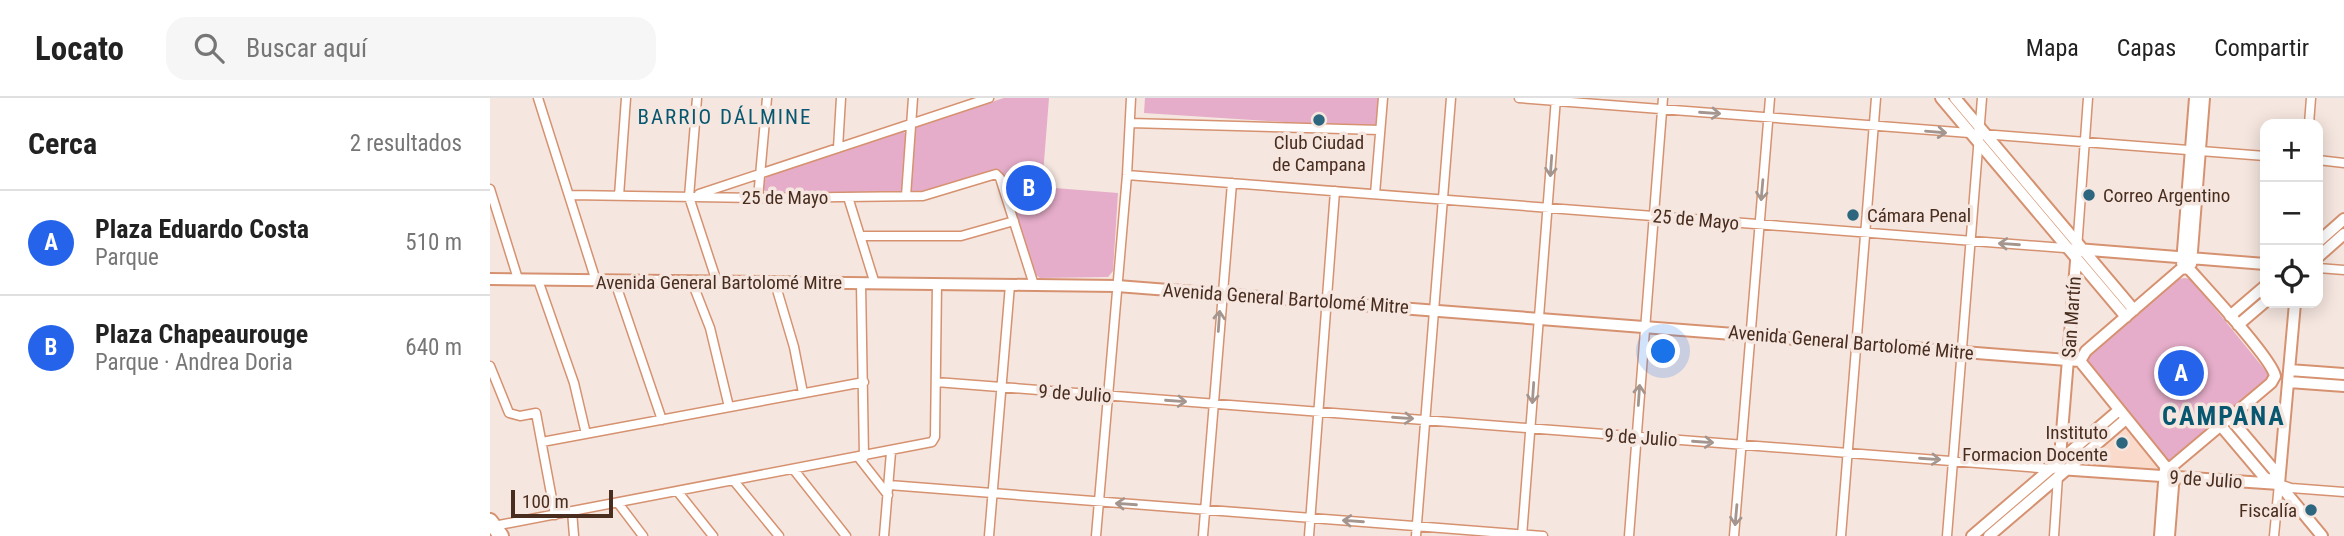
<!DOCTYPE html>
<html lang="es">
<head>
<meta charset="utf-8">
<style>
  :root { --surface:#fff; --page:#f6f6f6; --text:#222; --muted:#767676; --line:#e0e0e0; --accent:#2563eb }
  body { margin:0; font-family:"Roboto Condensed",sans-serif; background:var(--page); color:var(--text) }
  .controls { position:absolute; right:21px; top:21px; display:grid; overflow:hidden; border-radius:14px; box-shadow:0 4px 18px #0003 }
  .controls button { width:63px; height:63px; display:grid; place-items:center; padding:0; border:0; border-bottom:2px solid var(--line); background:var(--surface); color:var(--text); font:35px sans-serif }
  .scale { position:absolute; left:21px; bottom:18px; width:102px; box-sizing:border-box; padding-left:7px; border:4px solid #492d1f; border-top:0; font-size:19px; line-height:24px; white-space:nowrap; color:#492d1f; -webkit-text-stroke:5px #f5e6df; paint-order:stroke }
  .you { position:absolute; left:1174px; top:254px; width:24px; height:24px; margin:-18px; border:5px solid #fff; border-radius:50%; background:#1a73e8; box-shadow:0 0 0 10px #1a73e833 }
  .badge { display:grid; place-items:center; width:46px; height:46px; border-radius:50%; background:var(--accent); color:#fff; font-size:23px; font-weight:700 }
  .pin { position:absolute; translate:-50% -50%; border:4px solid #fff; box-shadow:0 2px 7px #0006 }
  .list { margin:0; padding:0; list-style:none }
  h2 { display:flex; justify-content:space-between; align-items:center; height:91px; margin:0; padding:0 28px; font-size:30px }
  h2 small { font-size:23px; font-weight:400; color:var(--muted) }
  .list li { display:grid; grid-template-columns:46px 1fr auto; gap:21px; align-items:center; box-sizing:border-box; height:105px; padding:0 28px; border-top:2px solid var(--line) }
  .list b { display:block; font-size:26px; white-space:nowrap }
  .list p { margin:0; font-size:23px; white-space:nowrap; color:var(--muted) }
  .list em { font-size:23px; font-style:normal; color:var(--muted) }
  .icon { flex:none; width:38px; height:38px; fill:none; stroke:currentColor; stroke-width:2; stroke-linecap:round; stroke-linejoin:round }
  .map { position:relative; flex:none; width:1854px; height:438px; overflow:hidden }
  header { display:flex; align-items:center; gap:42px; box-sizing:border-box; height:98px; padding:0 35px; background:var(--surface); border-bottom:2px solid var(--line) }
  header strong { font-size:33px }
  nav { display:flex; gap:38px; margin-inline-start:auto; font-size:24px }
  .search { width:490px; height:63px; background:var(--page); display:flex; align-items:center; gap:18px; box-sizing:border-box; padding:0 24px; border-radius:21px; color:var(--muted); font-size:26px }
  main { display:flex }
  aside { flex:1; background:var(--surface) }
  .map>svg:first-child { display:block }
  .built { fill:#fadaca }
  .green { fill:#e5adc9 }
  .lines { fill:none; stroke-linecap:round; stroke-linejoin:round }
  .street-casing { stroke:#d69270; stroke-width:11 }
  .secondary-casing { stroke:#d69270; stroke-width:14 }
  .highway-casing { stroke:#d69270; stroke-width:18 }
  .street { stroke:#fff; stroke-width:8 }
  .secondary { stroke:#fff; stroke-width:10 }
  .highway { stroke:#fff; stroke-width:14 }
  .oneway { stroke:#a4968f }
  .poi-dot { fill:#2c677f; stroke:#f5e6df; stroke-width:2.5 }
  .labels { text-anchor:middle; stroke-width:7; stroke-linejoin:round; paint-order:stroke }
  .poi-label { font-size:19px; fill:#492d1f; stroke:#f5e6df; text-anchor:start }
  .street-label { font-size:19px; fill:#492d1f; stroke:#f5e6df }
  .neighbourhood-label { font-size:21px; letter-spacing:2px; fill:#075771; stroke:#f5e6df }
  .district-label { font-size:26px; font-weight:bold; letter-spacing:2px; fill:#075771; stroke:#f5e6df }
</style>
</head>
<body>
<header>
<strong>Locato</strong>
<div class="search"><svg class="icon" aria-label="search" viewBox="0 0 24 24"><circle cx="10" cy="10" r="6"/><path d="M15 15l6 6"/></svg>Buscar aquí</div>
<nav><a>Mapa</a><a>Capas</a><a>Compartir</a></nav>
</header>
<main>
<aside>
<h2>Cerca<small>2 resultados</small></h2>
<ul class="list">
<li><span class="badge">A</span><div><b>Plaza Eduardo Costa</b><p>Parque</p></div><em>510 m</em></li>
<li><span class="badge">B</span><div><b>Plaza Chapeaurouge</b><p>Parque · Andrea Doria</p></div><em>640 m</em></li>
</ul>
</aside>
<div class="map">
<svg width="1854" height="438" viewBox="0 0 1854 438">
  <rect width="100%" height="100%" fill="#f5e6df"/>
  <path class="built" d="M1635,327L1671,368L1668,375L1596,369L1593,363Z"/>
  <path class="green" d="M514,0H559L552,89L628,95L623,173L618,179L550,180L546,177L515,80L506,72L434,95L422,94L420,90L425,30L429,27Z
    M655,0H889L887,30L654,15Z
    M409,34H414L417,38L413,89L410,94L279,96L274,92L273,84L278,77Z
    M1694,180L1701,181L1780,278L1779,283L1680,365L1675,363L1596,263L1597,259L1686,182Z"/>
  <g class="lines">
    <g class="street-casing">
      <path id="street" d="M48,0L106,183
        M207,0L199,99L227,184
        M1029,0L1775,58
        M640,25L890,32
        M1819,26L1821,0
        M348,50L351,0
        M1828,62L1854,65
        M637,77L1587,151L1598,0
        M0,91L28,181
        M209,96L499,0
        M885,96L893,0
        M80,97L268,100L433,98L506,76L510,80L544,187
        M129,98L136,0
        M416,98L423,0
        M358,99L385,186
        M268,100L277,0
        M370,138H471L524,123
        M1828,170L1854,172
        M48,182L84,285L96,336
        M125,184L172,322
        M202,184L220,230L239,309
        M285,185L304,249L313,295
        M371,186L374,359
        M0,268L19,315L30,318L46,315L65,417
        M446,284L1563,371
        M52,344L374,284
        M369,360L398,397
        M304,372L356,438
        M244,383L289,438
        M399,387L1053,438
        M188,394L223,438
        M128,405L153,438
        M82,413L84,438
        M4,428L442,344L445,339L447,186
        M394,438L401,354
        M499,438L520,187
        M606,438L637,77L641,0
        M713,438L742,85
        M819,438L845,93
        M926,438L961,0
        M1032,438L1066,0
        M1139,438L1173,0
        M1244,438L1280,0
        M1351,438L1386,0
        M1457,438L1492,0
        M1564,438L1568,378
        M1784,438L1789,386L1801,390L1854,394"/>
    </g>
    <g class="secondary-casing">
      <path id="secondary" d="M1451,0L1636,219
        M1465,0L1644,212
        M1828,144L1854,121
        M1828,159L1854,136
        M1692,165L1705,0
        M1701,166L1714,0
        M1775,166L1587,151L1569,371L1789,386
        M1696,170L1700,172C1716,190 1782,261 1785,278L1781,285L1680,370L1675,368L1590,263L1596,253L1691,171Z
        M0,181L627,188L1590,263
        M1740,218L1775,188
        M1748,227L1775,204
        M1799,272L1854,276
        M1799,284L1854,288
        M1740,320L1784,372L1789,386L1832,438
        M1731,328L1775,380L1783,383
        M1789,386L1805,205
        M1482,438L1629,312
        M1499,438L1636,321
        M1670,438L1675,371
        M1679,438L1684,375"/>
    </g>
    <g class="highway-casing">
      <path id="highway" d="M0,423L11,438"/>
    </g>
    <use href="#street" class="street"/>
    <use href="#secondary" class="secondary"/>
    <use href="#highway" class="highway"/>
  </g>
  <defs><path id="oneway-shaft" d="M-6 0H5M1.5-3L5.5 0L1.5 3" fill="none" stroke-width="1.6" stroke-linecap="round" stroke-linejoin="round" transform="scale(1.75)"/></defs>
  <g class="oneway">
    <use href="#oneway-shaft" transform="translate(1220 15) rotate(4)"/>
    <use href="#oneway-shaft" transform="translate(1446 34) rotate(5)"/>
    <use href="#oneway-shaft" transform="translate(1061 68) rotate(94)"/>
    <use href="#oneway-shaft" transform="translate(1272 92) rotate(95)"/>
    <use href="#oneway-shaft" transform="translate(1519 146) rotate(-176)"/>
    <use href="#oneway-shaft" transform="translate(729 223) rotate(-86)"/>
    <use href="#oneway-shaft" transform="translate(1043 295) rotate(94)"/>
    <use href="#oneway-shaft" transform="translate(1149 297) rotate(-86)"/>
    <use href="#oneway-shaft" transform="translate(686 303) rotate(4)"/>
    <use href="#oneway-shaft" transform="translate(913 320) rotate(4)"/>
    <use href="#oneway-shaft" transform="translate(1213 344) rotate(4)"/>
    <use href="#oneway-shaft" transform="translate(1440 361) rotate(4)"/>
    <use href="#oneway-shaft" transform="translate(636 406) rotate(-176)"/>
    <use href="#oneway-shaft" transform="translate(1246 417) rotate(95)"/>
    <use href="#oneway-shaft" transform="translate(863 423) rotate(-176)"/>
  </g>
  <g class="poi-dot">
    <circle cx="829" cy="22" r="7"/>
    <circle cx="1599" cy="97" r="7"/>
    <circle cx="1363" cy="117" r="7"/>
    <circle cx="1632" cy="345" r="7"/>
    <circle cx="1821" cy="412" r="7"/>
  </g>
  <g class="labels">
    <g class="poi-label">
      <text x="829" y="51" text-anchor="middle">Club Ciudad<tspan x="829" dy="22">de Campana</tspan></text>
      <text x="1613" y="104">Correo Argentino</text>
      <text x="1377" y="124">Cámara Penal</text>
      <text x="1618" y="341" text-anchor="end">Instituto<tspan x="1618" dy="22">Formacion Docente</tspan></text>
      <text x="1807" y="419" text-anchor="end">Fiscalía</text>
    </g>
    <g class="street-label">
      <text x="295" y="106">25 de Mayo</text>
      <text transform="translate(1206 121) rotate(5)" y="7">25 de Mayo</text>
      <text x="229" y="191">Avenida General Bartolomé Mitre</text>
      <text transform="translate(796 200) rotate(4)" y="7">Avenida General Bartolomé Mitre</text>
      <text transform="translate(1581 219) rotate(-86)" y="7">San Martín</text>
      <text transform="translate(1361 244) rotate(5)" y="7">Avenida General Bartolomé Mitre</text>
      <text transform="translate(585 295) rotate(4)" y="7">9 de Julio</text>
      <text transform="translate(1151 339) rotate(4)" y="7">9 de Julio</text>
      <text transform="translate(1716 381) rotate(4)" y="7">9 de Julio</text>
    </g>
    <g class="neighbourhood-label">
      <text x="235" y="26">BARRIO DÁLMINE</text>
    </g>
    <g class="district-label">
      <text x="1734" y="327">CAMPANA</text>
    </g>
  </g>
</svg>
<div class="controls">
<button>+</button>
<button>−</button>
<button><svg class="icon" aria-label="locate" viewBox="0 0 24 24"><circle cx="12" cy="12" r="6"/><path d="M12 2v4M12 18v4M2 12h4M18 12h4"/></svg></button>
</div>
<div class="scale">100 m</div>
<div class="you"></div>
<div class="pin badge" style="left:1691px;top:275px">A</div>
<div class="pin badge" style="left:539px;top:90px">B</div>
</div>
</main>
</body>
</html>
